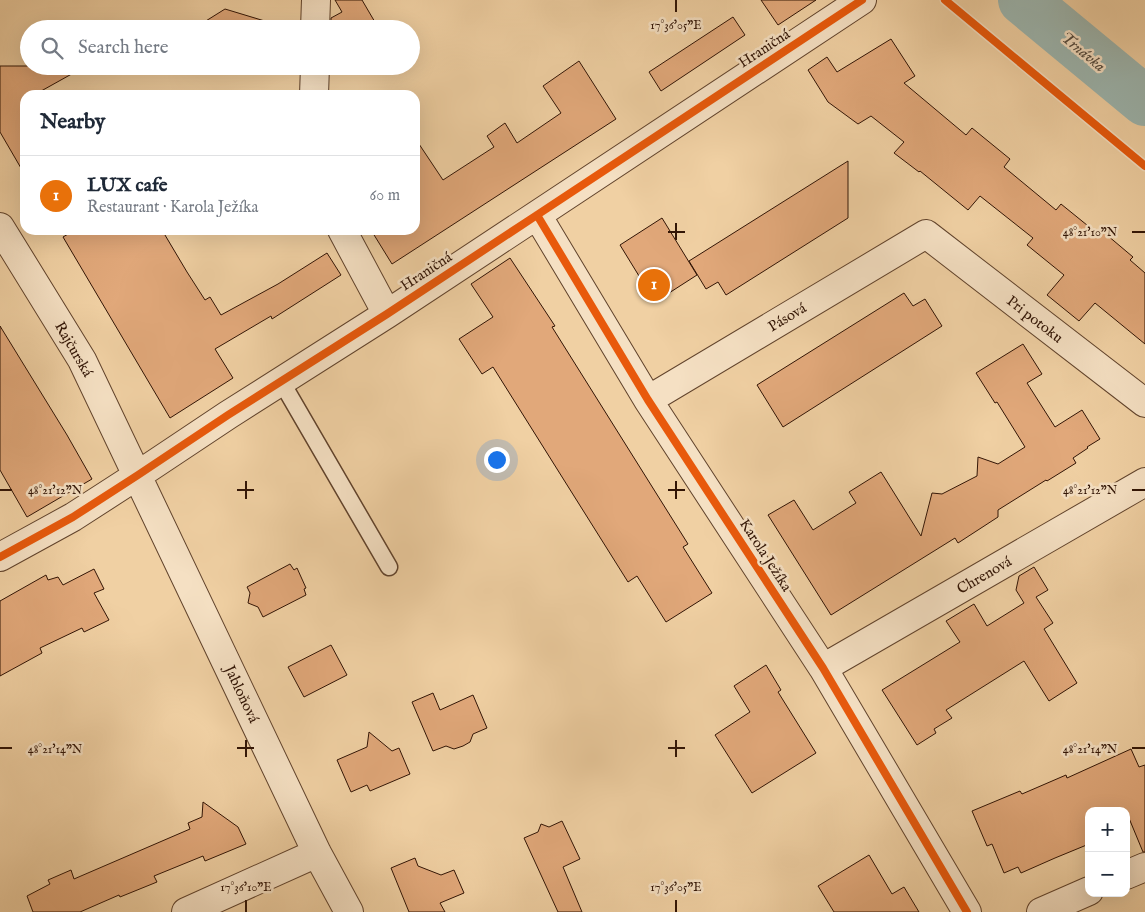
<!DOCTYPE html>
<html lang="en">
<head>
<meta charset="utf-8">
<style>
  :root { --surface:#fff; --page:#f2f2f3; --text:#1f2937; --muted:#747a83; --line:#e0e1e3; --accent:#8f2418 }
  body { margin:0; font-family:"IM FELL English",serif; background:var(--page); color:var(--text) }
  .controls { position:absolute; right:15px; bottom:15px; display:grid; overflow:hidden; border-radius:10px; box-shadow:0 5px 20px #0002 }
  .controls button { width:45px; height:45px; display:grid; place-items:center; padding:0; border:0; border-bottom:1px solid var(--line); background:var(--surface); color:var(--text); font:25px sans-serif }
  .you { position:absolute; left:496px; top:459px; width:18px; height:18px; margin:-12px; border:4px solid #fff; border-radius:50%; background:#1a73e8; box-shadow:0 0 0 8px #1a73e833 }
  .badge { display:grid; place-items:center; width:32px; height:32px; border-radius:50%; background:var(--accent); color:#fff; font-size:16px; font-weight:700 }
  .pin { position:absolute; translate:-50% -50%; border:2px solid #fff; box-shadow:0 1px 5px #0006 }
  .list { margin:0; padding:0; list-style:none }
  h2 { display:flex; justify-content:space-between; align-items:center; height:65px; margin:0; padding:0 20px; font-size:21px }
  h2 small { font-size:16px; font-weight:400; color:var(--muted) }
  .list li { display:grid; grid-template-columns:32px 1fr auto; gap:15px; align-items:center; box-sizing:border-box; height:80px; padding:0 20px; border-top:1px solid var(--line) }
  .list b { display:block; font-size:19px; white-space:nowrap }
  .list p { margin:0; font-size:16px; white-space:nowrap; color:var(--muted) }
  .list em { font-size:16px; font-style:normal; color:var(--muted) }
  .icon { flex:none; width:28px; height:28px; fill:none; stroke:currentColor; stroke-width:2; stroke-linecap:round; stroke-linejoin:round }
  .map { position:relative; flex:none; width:1145px; height:912px; overflow:hidden }
  .search { position:absolute; background:var(--surface); box-shadow:0 5px 20px #0002; left:20px; top:20px; width:400px; height:55px; display:flex; align-items:center; gap:12px; box-sizing:border-box; padding:0 18px; border-radius:28px; color:var(--muted); font-size:19px }
  .panel { position:absolute; background:var(--surface); box-shadow:0 5px 20px #0002; left:20px; top:90px; width:400px; height:145px; border-radius:15px }
  .map>svg:first-child { display:block }
  .lines { fill:none; stroke-linecap:round; stroke-linejoin:round }
  .river { stroke:#9cb5ae; stroke-width:50 }
  .building { fill:#e1a87a; stroke:#311405 }
  .service-casing { stroke:#61432c; stroke-width:19 }
  .minor-casing { stroke:#61432c; stroke-width:30 }
  .service { stroke:#f5e0c3; stroke-width:16 }
  .minor { stroke:#f5e0c3; stroke-width:28 }
  .cycleway-casing { stroke:#f5e0c3; stroke-width:11 }
  .cycleway { stroke:#e8590c; stroke-width:8 }
  .ticks { fill:none; stroke:#311405; stroke-width:2 }
  .labels { text-anchor:middle; stroke-width:5; stroke-linejoin:round; paint-order:stroke }
  .street-label { font-size:15px; fill:#311405; stroke:#f5e0c3 }
  .water-label { font-size:16px; font-style:italic; fill:#564c40; stroke:#f5e0c3 }
  .ticks-label { font-size:12px; text-anchor:middle; fill:#311405; stroke:#f5e0c3; stroke-width:5; stroke-linejoin:round; paint-order:stroke }
</style>
</head>
<body>
<div class="map">
<svg width="1145" height="912" viewBox="0 0 1145 912">
  <rect width="100%" height="100%" fill="#f0d0a3"/>
  <filter id="stains"><feTurbulence type="fractalNoise" baseFrequency=".004" numOctaves="4"/><feColorMatrix values="0 0 0 0 .2 0 0 0 0 .09 0 0 0 0 .02 0 0 0 .5 -.17"/></filter>
  <radialGradient id="worn" r=".72"><stop offset=".6" stop-color="#630" stop-opacity="0"/><stop offset="1" stop-color="#630" stop-opacity=".3"/></radialGradient>
  <g class="lines">
    <path class="river" d="M1023,0L1145,101"/>
  </g>
  <path class="building" d="M335,0H362L379,29H331V18L342,12Z
    M761,0H816L778,25Z
    M225,9L268,22L266,29H193Z
    M733,17L745,35L661,91L649,72Z
    M891,39L915,76L904,83L966,135L972,128L1010,159L1004,167L1056,210L1061,204L1098,234L1101,230L1133,257L1130,260L1145,273V344L1095,303L1079,321L1047,295L1064,275L1027,245L1033,238L980,196L968,210L920,171L919,172L894,153L904,142L871,116L858,124L828,102L808,70L827,57L837,72Z
    M579,61L616,119L392,264L371,230H415V138L443,180L494,147L487,136L505,123L517,143L561,113L543,86Z
    M0,66H86L34,95H25V175L0,132Z
    M848,161V218L726,295L718,282L706,289L689,261Z
    M662,218L697,275L655,302L620,245Z
    M75,230H162L187,272L205,300L210,297L221,315L278,284L327,253L341,275L272,319L271,316L215,349L233,378L170,418L63,237Z
    M510,258L555,326L552,327L688,544L683,547L712,593L666,622L637,576L628,582L493,367L482,374L459,339L493,317L471,284Z
    M904,293L913,306L925,299L942,326L783,427L757,385Z
    M0,326L67,435L92,479L27,517L0,470Z
    M1023,344L1042,374L1027,383L1055,427L1082,410L1100,439L1087,447L1088,448L1073,458L1076,463L1047,481L1046,480L998,510V517L958,543L955,538L831,615L768,515L794,500L813,530L856,503L849,492L881,472L921,536L932,493L942,494L977,476L978,457L998,464L1025,447L997,402L995,403L976,373Z
    M290,564L294,570L297,568L306,588L304,589L306,595L263,617L258,607L248,603L250,593L247,587Z
    M1034,567L1048,590L1036,597L1053,623L1044,629L1077,683L1049,701L1024,661L946,710L952,718L934,729L936,733L917,745L882,690L960,642L946,621L974,604L987,626L1024,603L1016,590L1019,576Z
    M94,569L104,589L94,593L109,620L84,632L82,628L40,648L42,653L0,676V601L46,575L48,580L58,577L63,585Z
    M331,645L347,675L304,697L288,667Z
    M766,665L781,690L778,692L816,753L752,793L715,735L750,712L734,686Z
    M433,693L440,710L473,695L487,728L473,734L470,742L463,746L454,749L446,746L433,751L412,702Z
    M369,732L392,751L399,748L410,774L370,791L367,785L351,792L337,760L367,747Z
    M1131,749L1139,767L1145,765V852H1143L1126,811H1089V844L1055,858L1021,873L1018,867L1004,873L992,844L987,846L972,811L1020,791L1022,794L1066,775L1067,778Z
    M203,802L238,827L246,844L205,861L203,856L154,876L157,882L120,897L119,895L80,912H33L27,896L50,884L48,880L71,870L74,879L190,829L188,823L202,817Z
    M562,821L580,859L563,867L582,912H558L524,838L538,832L541,824L549,827Z
    M869,855L892,894L904,887L919,912H834L818,886Z
    M415,858L418,866L441,875L454,870L464,893L440,903L445,912H409L391,868Z"/>
  <g class="lines">
    <g class="service-casing">
      <path id="service" d="M281,381L389,567"/>
    </g>
    <g class="minor-casing">
      <path id="minor" d="M315,29L316,0
        M314,95L315,66
        M537,215L648,400L823,668L967,912
        M0,227L82,360L317,853L349,912
        M342,230L387,314
        M648,400L926,234L1145,403
        M0,557L73,517L138,475L228,415L387,314L537,215L862,0
        M823,668L1145,482
        M1126,875L1145,867
        M186,912L317,853
        M1041,912L1089,891"/>
    </g>
    <use href="#service" class="service"/>
    <use href="#minor" class="minor"/>
    <g class="cycleway-casing">
      <path id="cycleway" d="M945,0L1145,166
        M537,215L648,400L823,668L967,912
        M0,557L73,517L138,475L228,415L387,314L537,215L862,0"/>
    </g>
    <use href="#cycleway" class="cycleway"/>
  </g>
  <path class="ticks" d="M676,0V12M676,223V240M668,232H685M1132,232H1145M246,481V499M676,481V499M0,490H12M237,490H254M668,490H685M1132,490H1145M246,740V757M676,740V757M0,748H12M237,748H254M668,748H685M1132,748H1145M246,900V912M676,900V912"/>
  <g class="labels">
    <g class="street-label">
      <text transform="translate(764 48) rotate(-33)" y="5">Hraničná</text>
      <text transform="translate(426 271) rotate(-33)" y="5">Hraničná</text>
      <text transform="translate(787 317) rotate(-31)" y="5">Pásová</text>
      <text transform="translate(1035 319) rotate(38)" y="5">Pri potoku</text>
      <text transform="translate(74 349) rotate(60)" y="5">Rajčurská</text>
      <text transform="translate(766 555) rotate(57)" y="5">Karola Ježíka</text>
      <text transform="translate(984 575) rotate(-30)" y="5">Chrenová</text>
      <text transform="translate(242 694) rotate(65)" y="5">Jabloňová</text>
    </g>
    <g class="water-label">
      <text transform="translate(1084 51) rotate(40)" y="6">Trnávka</text>
    </g>
  </g>
  <g class="ticks-label">
    <text x="676" y="29">17°36'05"E</text>
    <text x="1090" y="236">48°21'10"N</text>
    <text x="1090" y="494">48°21'12"N</text>
    <text x="55" y="494">48°21'12"N</text>
    <text x="1090" y="753">48°21'14"N</text>
    <text x="55" y="753">48°21'14"N</text>
    <text x="246" y="891">17°36'10"E</text>
    <text x="676" y="891">17°36'05"E</text>
  </g>
  <rect width="100%" height="100%" filter="url(#stains)"/>
  <rect width="100%" height="100%" fill="url(#worn)"/>
</svg>
<div class="controls">
<button>+</button>
<button>−</button>
</div>
<div class="you"></div>
<div class="pin badge" style="left:654px;top:285px;background:#e8710a">1</div>
<div class="search"><svg class="icon" aria-label="search" viewBox="0 0 24 24"><circle cx="10" cy="10" r="6"/><path d="M15 15l6 6"/></svg>Search here</div>
<section class="panel">
<h2>Nearby<small></small></h2>
<ul class="list">
<li><span class="badge" style="background:#e8710a">1</span><div><b>LUX cafe</b><p>Restaurant · Karola Ježíka</p></div><em>60 m</em></li>
</ul>
</section>
</div>
</body>
</html>
